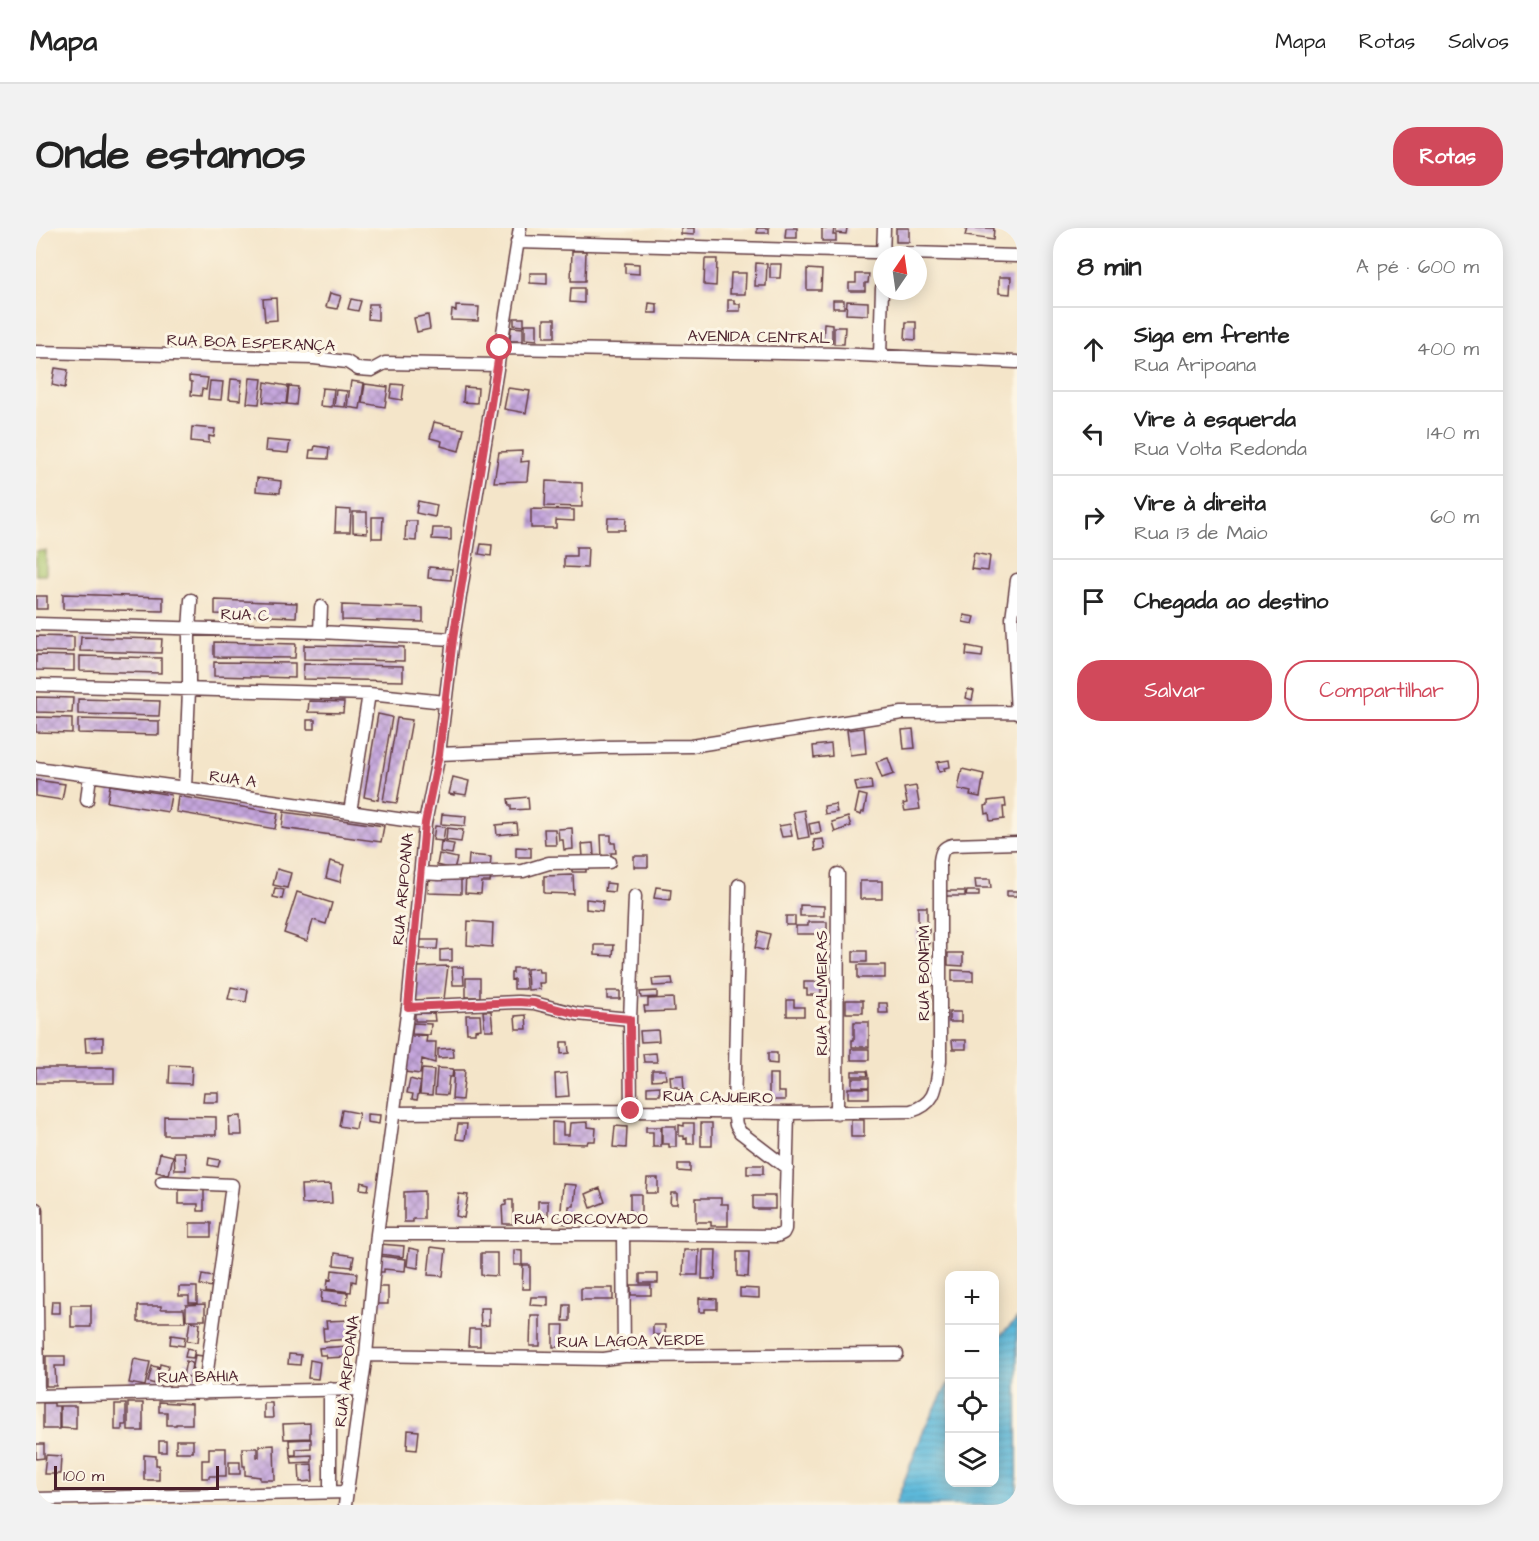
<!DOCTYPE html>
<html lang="pt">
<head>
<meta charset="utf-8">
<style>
  :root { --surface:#fff; --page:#f2f2f2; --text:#222; --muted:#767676; --line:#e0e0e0; --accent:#d1495b }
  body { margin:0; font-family:"Architects Daughter",sans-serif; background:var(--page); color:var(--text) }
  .controls { position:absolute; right:18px; bottom:18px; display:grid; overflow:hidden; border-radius:12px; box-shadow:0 3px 15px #0003 }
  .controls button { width:54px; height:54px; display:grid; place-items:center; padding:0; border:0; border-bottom:2px solid var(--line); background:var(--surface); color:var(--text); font:30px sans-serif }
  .compass { position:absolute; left:837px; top:18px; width:54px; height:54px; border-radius:50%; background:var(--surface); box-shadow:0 3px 15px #0003; rotate:13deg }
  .scale { position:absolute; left:18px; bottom:15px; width:165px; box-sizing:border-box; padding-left:6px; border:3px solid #4a1f2b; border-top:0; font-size:16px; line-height:21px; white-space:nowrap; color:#4a1f2b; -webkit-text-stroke:4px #fcf5e5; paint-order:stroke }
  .stop { position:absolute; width:18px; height:18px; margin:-14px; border:4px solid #d1495b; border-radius:50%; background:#fff }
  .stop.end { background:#d1495b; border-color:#fff; box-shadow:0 2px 6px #0008 }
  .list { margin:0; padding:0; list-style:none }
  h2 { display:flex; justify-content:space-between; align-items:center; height:78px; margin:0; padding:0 24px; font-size:26px }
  h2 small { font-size:20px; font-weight:400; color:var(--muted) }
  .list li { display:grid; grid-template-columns:39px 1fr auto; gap:18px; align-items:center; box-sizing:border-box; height:84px; padding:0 24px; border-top:2px solid var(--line) }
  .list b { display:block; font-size:22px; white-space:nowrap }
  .list p { margin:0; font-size:20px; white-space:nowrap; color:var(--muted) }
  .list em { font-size:20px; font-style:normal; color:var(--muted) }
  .actions { display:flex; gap:12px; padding:18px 24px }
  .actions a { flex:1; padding:14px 0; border:2px solid var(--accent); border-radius:24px; text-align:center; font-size:21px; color:var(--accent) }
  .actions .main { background:var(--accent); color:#fff }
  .icon { flex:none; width:33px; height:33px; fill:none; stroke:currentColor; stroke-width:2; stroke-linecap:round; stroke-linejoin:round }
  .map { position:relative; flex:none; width:981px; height:1277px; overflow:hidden; border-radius:24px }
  header { display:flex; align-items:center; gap:36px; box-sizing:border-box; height:84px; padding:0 30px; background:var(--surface); border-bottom:2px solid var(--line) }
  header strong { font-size:28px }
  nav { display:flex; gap:33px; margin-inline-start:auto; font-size:21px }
  .intro { display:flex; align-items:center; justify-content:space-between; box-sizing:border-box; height:144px; padding:0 36px }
  h1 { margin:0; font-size:42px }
  .button { padding:15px 27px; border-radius:24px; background:var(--accent); color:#fff; font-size:21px; font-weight:700 }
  main { display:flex; gap:36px; padding:0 36px }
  aside { flex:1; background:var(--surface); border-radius:24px; box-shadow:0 3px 15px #0003 }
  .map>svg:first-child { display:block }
  .pitch { fill:#a7c46b; stroke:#78724b; stroke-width:1.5 }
  .water { fill:url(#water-rules); stroke:#546c83; stroke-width:1.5 }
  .building { fill:url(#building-cross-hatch) }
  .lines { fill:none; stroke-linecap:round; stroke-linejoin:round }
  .minor-casing { stroke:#643d43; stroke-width:15 }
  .minor { stroke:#fff; stroke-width:12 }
  .route { stroke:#d1495b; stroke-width:8 }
  .labels { text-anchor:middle; stroke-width:6; stroke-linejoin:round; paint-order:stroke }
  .street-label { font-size:16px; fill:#4a1f2b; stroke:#fcf5e5 }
</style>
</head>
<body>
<header>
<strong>Mapa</strong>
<nav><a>Mapa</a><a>Rotas</a><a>Salvos</a></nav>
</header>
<div class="intro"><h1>Onde estamos</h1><a class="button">Rotas</a></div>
<main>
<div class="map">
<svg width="981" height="1277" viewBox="0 0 981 1277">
  <defs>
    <pattern id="water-rules" width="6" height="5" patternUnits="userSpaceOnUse" patternTransform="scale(1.5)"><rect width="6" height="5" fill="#5dbadb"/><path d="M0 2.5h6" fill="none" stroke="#529fbc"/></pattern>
    <pattern id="building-cross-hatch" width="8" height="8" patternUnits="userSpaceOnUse" patternTransform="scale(1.5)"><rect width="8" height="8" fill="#c5a6dd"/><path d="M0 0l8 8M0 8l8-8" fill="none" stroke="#a287b3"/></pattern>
  </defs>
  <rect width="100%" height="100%" fill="#fcf5e5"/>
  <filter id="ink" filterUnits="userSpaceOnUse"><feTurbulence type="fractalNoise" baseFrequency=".0167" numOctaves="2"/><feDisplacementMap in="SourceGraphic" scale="12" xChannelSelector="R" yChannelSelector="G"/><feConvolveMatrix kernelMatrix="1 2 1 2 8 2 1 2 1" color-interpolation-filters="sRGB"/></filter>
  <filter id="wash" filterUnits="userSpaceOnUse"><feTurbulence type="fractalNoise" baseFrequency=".008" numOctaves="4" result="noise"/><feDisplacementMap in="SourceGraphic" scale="24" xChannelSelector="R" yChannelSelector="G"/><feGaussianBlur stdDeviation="1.35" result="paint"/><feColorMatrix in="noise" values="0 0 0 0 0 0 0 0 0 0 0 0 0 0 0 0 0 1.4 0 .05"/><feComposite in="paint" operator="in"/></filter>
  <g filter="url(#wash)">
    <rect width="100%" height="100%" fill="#f4e5c9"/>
    <path class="pitch" d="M0,323H10V347H0Z"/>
    <path class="water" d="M981,1091V1277H859L889,1199L913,1154L914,1254H958L959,1112Z"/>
    <g id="blocks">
      <path class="building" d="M645,0H658V7L645,6Z
        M721,0H733V5H721Z
        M750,0H761V10H749Z
        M786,0H798L797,7H800V13H786Z
        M800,0H811L810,6L800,5Z
        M860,0H873V14H860Z
        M931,0H958L957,12L929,8Z
        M536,23H550L549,53H535Z
        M669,31H681L680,58L668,57Z
        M589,35L603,36V46L589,45Z
        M720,35L731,36L730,58H719Z
        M734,36H745L744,50H734Z
        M771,41L786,42L785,62H771Z
        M494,45H511V56L494,55Z
        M695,45H710L709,66H694Z
        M820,46H833L832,55H829V63H813V55H820Z
        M963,49H975L974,66L963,65Z
        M535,60H548V75L534,74Z
        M294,65L305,68L301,81L290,79Z
        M240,70L241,92L229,93L227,71Z
        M315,71L325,73L322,83L312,81Z
        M692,72H698V76H704V83H692Z
        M797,72H808V80H797Z
        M811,73L832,74V87L810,86Z
        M613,75L621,76V85H612Z
        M333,76H342V92L332,91Z
        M420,78L443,79L442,93L415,92L416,82L420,83Z
        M392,87L394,101L381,104L378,90Z
        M478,90H488V98L478,97Z
        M508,91H519V109H508Z
        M870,94H880V112L869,111Z
        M788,95L796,96V115H787Z
        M489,96H501V112L489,111Z
        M475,99L487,100V113H474Z
        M798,99H809L808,116H798Z
        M19,140L32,142L29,160L16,157Z
        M153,148L172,150L170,162L166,161L165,168L155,167L156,154L153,153Z
        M214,150L226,151L223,176L211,175Z
        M195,151L206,152L204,172L193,171Z
        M174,153L187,154L185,172L172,171Z
        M315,153L328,155L324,181L311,179Z
        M229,154L252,158L250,176L227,174Z
        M329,156L352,159L349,179L326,175Z
        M356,156L368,157L366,172L354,170Z
        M253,158L262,159L260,177L251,176Z
        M428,159L442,160L441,175L427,174Z
        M286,160L298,161L296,179L284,178Z
        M472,160L494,163L490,185L468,181Z
        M300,162L311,163L309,179L298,178Z
        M398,194L428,201L423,223L405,218L406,213L394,210Z
        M156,199L179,201L178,209L173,208V215L155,213Z
        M230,212L254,214L252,225L229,223Z
        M279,218L293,220L292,231L273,230L274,222H278Z
        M486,223L485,234L493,233L491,253L458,254L463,224Z
        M221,250L245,253L244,265L220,263Z
        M510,253L546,255V279L509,278Z
        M382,273L401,277L399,289L380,285Z
        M300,281L315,282L314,304H299Z
        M495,281L538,282V293L520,292V300H495Z
        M317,284H331V305L317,304Z
        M336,289H347L346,310H336Z
        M572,290H590L589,302H571Z
        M370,293H381L380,313L369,312Z
        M397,300H415V312L396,311Z
        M445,316L456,317L455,328L443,326Z
        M540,319H552L551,340L528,339V328H540Z
        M938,325L954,328L952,343L935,341Z
        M393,339L416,341L415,352L392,350Z
        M27,366L127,369V383L27,381Z
        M0,368H11V381H0Z
        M179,372L261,375L260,389L179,386Z
        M306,377L387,380V394L306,392Z
        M928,387L939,389L937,396L927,394Z
        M0,408L38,409V424L0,423Z
        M45,409L126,411L125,425L44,423Z
        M178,414L260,416L259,430L178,429Z
        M268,417L368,419V433L268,431Z
        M931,418L947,421L946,429L930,427Z
        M0,427L38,428V443L0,442Z
        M44,428L125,430V445L44,443Z
        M178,434L259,435V450L178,448Z
        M268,436L367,438V453L267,451Z
        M932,461L938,463L936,472L930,470Z
        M0,469L37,470L36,485L0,484Z
        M42,471L124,473L123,488L42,486Z
        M273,473L308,474L307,485L272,484Z
        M342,486L356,489L342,572L328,569Z
        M0,489L36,490V505L0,504Z
        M361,490L376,492L361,575L347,573Z
        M42,491L123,493V507L42,505Z
        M271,492H279V501H271Z
        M828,500L830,525L814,527L811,502Z
        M877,501L879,520L868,521L866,502Z
        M795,516L796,528L778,530L777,518Z
        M852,530L858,546L846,550L840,534Z
        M913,532L914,539L908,540L909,543L903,544L901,534Z
        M926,541L948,546L944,569L934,567L935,564L922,561Z
        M417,549L433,553L430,567L418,565V567L413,566Z
        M0,552L29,556L26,572L0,568Z
        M835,552L836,561L821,563L819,554Z
        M74,557L135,567L132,584L71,574Z
        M880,558L884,581L869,583L867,576L871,575L868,560Z
        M823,566L831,568L828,584H826L825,587L819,585Z
        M142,568L242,585L239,601L140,584Z
        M492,569L493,581L475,582V577H473L472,571Z
        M969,571L970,579H967L968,591L954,593L953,585L950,586L949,578L952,577V573Z
        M799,576L801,584L789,586L788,578Z
        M768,582L773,609L762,611L757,584Z
        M248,584L348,598L345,614L246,600Z
        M406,586L430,588L429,598L405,596Z
        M812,589L815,598L799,604L796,594Z
        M783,594L785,604L775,606L773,596Z
        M481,595L482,605L461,607L460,597Z
        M754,596L756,608L746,609L743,598Z
        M399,598L409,599L407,613L397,612Z
        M411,600L427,602L425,614L410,612Z
        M536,600L537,621L528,622L527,612H523L522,601Z
        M508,601H519L520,617H509Z
        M565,607H575V615H579L580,625H575V629L566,630Z
        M787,611L789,621L779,623L778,612Z
        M405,614L418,616L416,626L404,624Z
        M557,615L558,628L547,629L546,616Z
        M480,619L495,620V629H480Z
        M403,626L421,630L418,641L401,637Z
        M433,627L455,629L454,642L432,640Z
        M598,628H612V639H598Z
        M294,633L308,637L304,654L290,650Z
        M536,638L550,639V644H536Z
        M241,641L255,645L251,660L237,657Z
        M430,646L455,647L454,654H446L445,666L429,665Z
        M537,647L538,666L508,665V648Z
        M393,648L425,650V666L392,665Z
        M939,651H954L955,660H940Z
        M824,653H846V671H824Z
        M570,655L579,656L578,664L569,663Z
        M620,659L635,661L634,672L618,670Z
        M239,660L248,662L246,671L237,669Z
        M910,663H929V668H910Z
        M931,663H943V668H930Z
        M971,663H981V668H971Z
        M261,664L296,675L290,696L277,692L271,713L248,705Z
        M550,671L567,673L566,683L550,681Z
        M764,677L788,678V688H764Z
        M882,679H891V695H882Z
        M750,688H759V697H750Z
        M432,693L457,695L456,719L431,717Z
        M772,694H791V706H760V698H772Z
        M880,701H893V716H880Z
        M723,703L734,706L730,723L719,720Z
        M383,712H402L401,721H383Z
        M559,717H578L577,728L559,727Z
        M416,721V733H404V722Z
        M817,723H831V734H817Z
        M912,725H927V738L912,737Z
        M822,737H849V750H822Z
        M412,738L408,771L376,772L382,739Z
        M416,739H427L428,757H417Z
        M477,740H489L490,761H478V751L475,752V745H477Z
        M502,740L503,744H508V755H503L504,761L492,762L491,741Z
        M916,742L937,743V753H916Z
        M430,750H444V769H430Z
        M636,750L637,757L617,758L616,751Z
        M768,754H788V761H785V767H771V761H768Z
        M195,759L212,762L210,774L192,771Z
        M571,763H584V771H571Z
        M621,763V769L605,770L604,764Z
        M637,770L638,783L609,784L608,778H612V771Z
        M751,772H758V779H768V788H751Z
        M810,772H827V785H810Z
        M843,775H851L852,785H843Z
        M447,783H455L457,802H449Z
        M913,784H925V794H913Z
        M379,785H398L399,793H379Z
        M430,787H444L445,801L439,802V805H431Z
        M490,787L491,801H480L479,788Z
        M818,794H833V819H816V812H818Z
        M377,795L395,796L394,807L376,806Z
        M622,802L623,813L605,814L604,803Z
        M374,808H391L390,814H400L399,835L386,831L384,846L369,844Z
        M67,809V823L50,824L49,810Z
        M916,812H930V821H917Z
        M525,814H532L533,825L525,826Z
        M417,820L418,829L402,830V821Z
        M815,821H833V832H815Z
        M620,825L621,834H608L607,826Z
        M732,825H741V836L732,835Z
        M134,837L156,838L155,856L133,855Z
        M0,840H78V855H0Z
        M401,840L417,841L416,849H413L411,867L399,866Z
        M386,841L398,842L396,867L384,866Z
        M418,842H429L426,872L416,871Z
        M616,842H629L630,851L616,852Z
        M816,843H831L832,848H816Z
        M531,845L533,868L520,869L519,846Z
        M733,846H742V864H749V872H733Z
        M647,847L648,862H641V859H635L634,848Z
        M816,850H833V859H816Z
        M374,851L385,854L381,872L376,871L377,866L371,865Z
        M624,858V867H611V859Z
        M812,860H833V870H812Z
        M168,864H182V874H167Z
        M306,882L323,885L320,901L303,898Z
        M331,886L344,887L343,896L331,894Z
        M128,888L180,889V907H128Z
        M205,888L206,907H194L193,889Z
        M815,892H828V909H815Z
        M516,894L527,895V907H533L534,895L552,894V899L560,900L559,913H552L551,916L516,915Z
        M648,895H658V916H651V910L648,911V908H643V897L648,898Z
        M665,895H676V918H665Z
        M422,896H431L429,912L420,911Z
        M579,898L591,899L590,920L577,919Z
        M626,898H640V919H633V916H626Z
        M610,899H625V919H617V904H610Z
        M138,924H149L150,942H139Z
        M124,925L137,928L133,947L120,944Z
        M173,930L184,932L182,939L172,937Z
        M642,936H654V944L642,943Z
        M711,937H727V946H711Z
        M611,950H622V965H610Z
        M325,954L333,956L332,962L324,961Z
        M295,956L296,975L266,976L265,957Z
        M527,956L540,957L538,978H533L532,996L524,995Z
        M564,960L569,974L555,980L550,966Z
        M143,962H168V983H162V976H143Z
        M388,963V991H377V994H368V964Z
        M635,965H641V976H634Z
        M423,966L432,967L428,990L420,988Z
        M594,966H605V985L594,986Z
        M717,968H739V981H717Z
        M660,970H685V976H692V998H675V994H660Z
        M470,972H477V996H467L466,978L470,977Z
        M502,973H512V987H502Z
        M154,995H175V1009H154Z
        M344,1016L368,1018L367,1029L343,1026Z
        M395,1019L410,1021L407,1048L392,1047Z
        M373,1020L383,1022L382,1040L371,1038Z
        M478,1022L486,1023V1037H478Z
        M648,1022H663L662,1047H647Z
        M667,1022H680L679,1051H666Z
        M701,1024H713L712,1049L701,1048Z
        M299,1025L318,1028L316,1039L298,1037Z
        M445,1025H461V1048L445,1047Z
        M343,1028L370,1031L369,1043L348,1041V1044H342Z
        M487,1037H494V1061H486Z
        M296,1042L321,1045L320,1054L316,1053L315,1064L291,1061L292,1051L295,1052Z
        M604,1046H622V1055H604Z
        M166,1047L178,1049L176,1059L164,1057Z
        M595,1057H615V1067H595Z
        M143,1059H161V1075H153V1068H143Z
        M337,1059H352V1076H337Z
        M545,1060H577V1072H545Z
        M704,1060L723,1061V1070L704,1069Z
        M286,1062L312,1065L311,1077L285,1074Z
        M495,1069H512V1078L494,1077Z
        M663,1070L681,1071V1081H669V1084H663Z
        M16,1073H24V1085H15Z
        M169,1076V1092H150V1077Z
        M35,1077H55V1099H35Z
        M528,1077H534V1093H527Z
        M102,1078H125V1081H148L149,1094H102Z
        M444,1080H453V1097L445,1098Z
        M495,1088H504V1118H494Z
        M315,1092L316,1111L288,1113L287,1100H291L290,1093Z
        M154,1093L164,1095L162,1114L151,1113Z
        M517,1097H528L527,1119H517Z
        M617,1097H629V1107H617Z
        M433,1101H444V1118H432Z
        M135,1107L149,1109L148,1118L134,1116Z
        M313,1118V1126H308V1129L291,1130L290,1127H284L283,1120Z
        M151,1120L159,1122L157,1130L149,1129Z
        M253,1126L265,1127L264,1137L252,1136Z
        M159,1127L167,1128L162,1156L154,1155Z
        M10,1128H29V1138H19L20,1158H10Z
        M98,1131L114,1134L109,1158L93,1155Z
        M274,1132L284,1134L282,1151L272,1150Z
        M150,1133L156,1135L154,1149L147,1148Z
        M124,1136L132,1138L128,1156L121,1155Z
        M116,1138L122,1139L119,1156L112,1154Z
        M299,1167L308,1169L306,1177L297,1175Z
        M123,1174L156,1176V1196H140V1197H131V1184H123Z
        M7,1175H18V1178H23V1201H7Z
        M92,1175H107V1203H92Z
        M228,1175H236L237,1190H228Z
        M79,1176H90V1197H86V1202H79Z
        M24,1178H40V1201L24,1200Z
        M274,1195V1210L248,1211L247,1196Z
        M372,1202L383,1203L381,1222L371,1221Z
        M275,1211V1220L260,1221V1227H254L253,1212Z
        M140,1212H157V1224H140Z
        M123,1213H130V1224H123Z
        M0,1216H8V1230L0,1231Z
        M238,1217L239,1252H224V1249L209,1247V1238H207L206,1220H221V1229H223V1218Z
        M173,1220H190V1248H173V1250H166V1232H173Z
        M10,1227L25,1228L24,1246H8Z
        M108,1227L120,1228V1237H123V1252H108Z
        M276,1227V1234L256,1235L255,1228Z
        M193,1234H204V1246H193Z
        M276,1236L277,1253L264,1254L263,1237Z"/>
    </g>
  </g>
  <g filter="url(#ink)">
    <use href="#blocks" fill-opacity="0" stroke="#643d43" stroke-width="1.5"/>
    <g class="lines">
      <g class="minor-casing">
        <path id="minor" d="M481,14L981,28
          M847,27L848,0
          M463,120L801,126L981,134
          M0,124L278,130L311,134L322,141L336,142L349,135L462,137
          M844,128L846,60
          M981,352L976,390L981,485
          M0,396L284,404L417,411
          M284,404L285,379
          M0,457L333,466L409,474
          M403,526L566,519L655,518L866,485L981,484
          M0,540L149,560L389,595
          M149,560L153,462V401L155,372
          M51,572L54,547
          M314,584L333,466
          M384,645L403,646L487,643L513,635L573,634
          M703,657L698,884L700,897L704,904L751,940
          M372,779L482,774L498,775L541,786L594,791
          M595,883L594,791L599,668
          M358,885L595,883L752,885L875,883C902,875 900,857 904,833V633C905,624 907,619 916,617L981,615
          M801,885L802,646
          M126,954L196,957L168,1165
          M0,981L2,1168
          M341,1006H587L741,1008L747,1005L749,1001L752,885
          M587,1006L588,1128
          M330,1127L568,1131L588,1128L861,1126
          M0,1168L325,1161
          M294,1264V1161
          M0,1271L311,1264
          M309,1277L330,1127L341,1006L372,779L389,595L403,526L417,411L484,0"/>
      </g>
      <use href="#minor" class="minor"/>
    </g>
  </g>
  <g class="lines" filter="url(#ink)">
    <path class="route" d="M464,120L417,411L403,526L389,595L372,779L482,774L498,775L541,786L594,791L595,883"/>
  </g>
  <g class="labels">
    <g class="street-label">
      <text transform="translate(723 108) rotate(1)" y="6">AVENIDA CENTRAL</text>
      <text transform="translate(215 114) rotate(2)" y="6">RUA BOA ESPERANÇA</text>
      <text transform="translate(209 386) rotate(2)" y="6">RUA C</text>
      <text transform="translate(197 550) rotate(8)" y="6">RUA A</text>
      <text transform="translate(366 661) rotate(-85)" y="6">RUA ARIPOANA</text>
      <text transform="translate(887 745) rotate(-90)" y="6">RUA BONFIM</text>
      <text transform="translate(785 765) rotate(-90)" y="6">RUA PALMEIRAS</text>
      <text transform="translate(682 868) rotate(1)" y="6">RUA CAJUEIRO</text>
      <text x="545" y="996">RUA CORCOVADO</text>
      <text transform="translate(595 1112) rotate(-1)" y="6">RUA LAGOA VERDE</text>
      <text transform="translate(310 1143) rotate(-83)" y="6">RUA ARIPOANA</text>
      <text transform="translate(162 1148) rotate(-1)" y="6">RUA BAHIA</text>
    </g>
  </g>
</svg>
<div class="controls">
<button>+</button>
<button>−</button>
<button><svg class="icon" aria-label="locate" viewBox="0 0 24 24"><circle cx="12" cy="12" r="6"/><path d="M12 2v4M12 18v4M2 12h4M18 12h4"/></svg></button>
<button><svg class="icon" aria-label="layers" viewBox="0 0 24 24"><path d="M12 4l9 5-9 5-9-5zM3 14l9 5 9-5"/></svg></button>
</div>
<svg class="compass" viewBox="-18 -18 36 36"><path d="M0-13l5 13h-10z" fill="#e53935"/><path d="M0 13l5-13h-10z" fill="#767676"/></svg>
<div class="scale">100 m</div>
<div class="stop" style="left:464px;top:120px"></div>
<div class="stop end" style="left:595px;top:883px"></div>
</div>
<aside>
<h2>8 min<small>A pé · 600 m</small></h2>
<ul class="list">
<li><svg class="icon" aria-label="ahead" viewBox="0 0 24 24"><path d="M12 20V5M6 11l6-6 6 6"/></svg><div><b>Siga em frente</b><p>Rua Aripoana</p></div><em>400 m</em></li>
<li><svg class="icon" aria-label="left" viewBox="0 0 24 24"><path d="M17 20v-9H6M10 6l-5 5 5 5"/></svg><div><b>Vire à esquerda</b><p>Rua Volta Redonda</p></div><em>140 m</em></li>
<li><svg class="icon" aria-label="right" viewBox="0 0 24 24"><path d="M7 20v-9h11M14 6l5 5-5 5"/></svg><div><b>Vire à direita</b><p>Rua 13 de Maio</p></div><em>60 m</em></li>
<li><svg class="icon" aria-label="arrive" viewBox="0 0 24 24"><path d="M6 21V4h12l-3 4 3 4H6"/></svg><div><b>Chegada ao destino</b></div></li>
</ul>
<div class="actions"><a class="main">Salvar</a><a>Compartilhar</a></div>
</aside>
</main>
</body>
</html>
